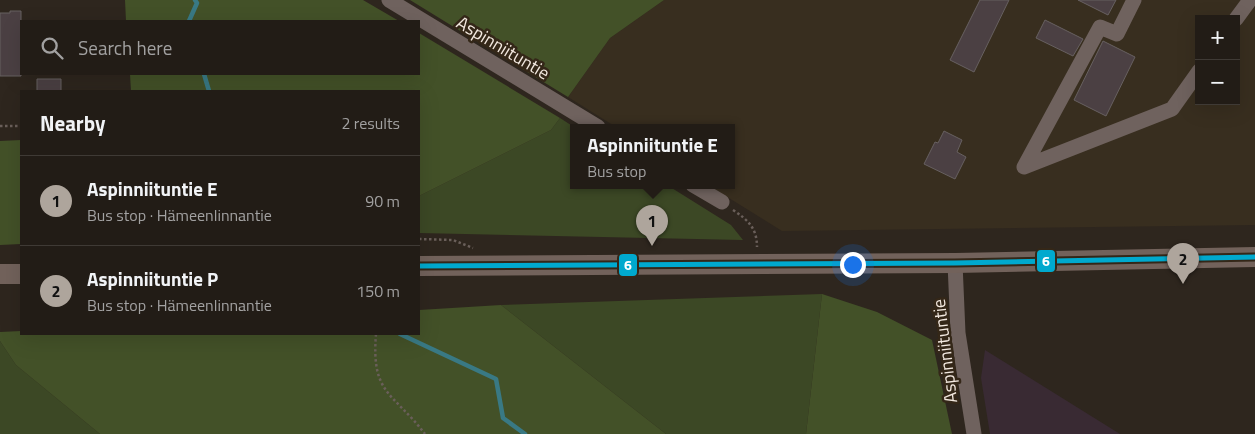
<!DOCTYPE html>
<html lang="en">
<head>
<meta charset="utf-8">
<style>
  :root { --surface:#221c16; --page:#2e2923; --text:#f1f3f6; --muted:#a2a1a1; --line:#3f3a35; --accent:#aea59c }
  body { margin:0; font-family:"Titillium Web",sans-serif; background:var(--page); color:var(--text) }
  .controls { position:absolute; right:15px; top:15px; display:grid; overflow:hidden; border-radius:0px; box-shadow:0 5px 20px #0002 }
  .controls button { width:45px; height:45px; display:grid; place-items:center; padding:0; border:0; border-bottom:1px solid var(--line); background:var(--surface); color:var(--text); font:25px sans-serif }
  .you { position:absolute; left:852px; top:264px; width:18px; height:18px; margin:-12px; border:4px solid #fff; border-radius:50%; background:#1a73e8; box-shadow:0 0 0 8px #1a73e833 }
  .badge { display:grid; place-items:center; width:32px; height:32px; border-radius:50%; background:var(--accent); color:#111; font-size:16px; font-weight:700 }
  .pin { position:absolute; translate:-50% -41px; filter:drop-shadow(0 1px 2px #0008) }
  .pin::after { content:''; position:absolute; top:26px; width:18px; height:15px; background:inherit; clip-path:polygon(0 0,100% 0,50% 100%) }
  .popup { position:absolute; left:570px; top:124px; width:165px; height:65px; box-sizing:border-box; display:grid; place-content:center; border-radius:0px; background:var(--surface); filter:drop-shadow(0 1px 4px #0005); font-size:16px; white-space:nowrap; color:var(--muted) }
  .popup b { font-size:19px; color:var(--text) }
  .popup::after { content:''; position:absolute; left:50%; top:100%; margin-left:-10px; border:10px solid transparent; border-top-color:var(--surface) }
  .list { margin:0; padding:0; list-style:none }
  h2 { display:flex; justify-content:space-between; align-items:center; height:65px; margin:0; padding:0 20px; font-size:21px }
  h2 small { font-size:16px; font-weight:400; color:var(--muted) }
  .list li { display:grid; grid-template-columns:32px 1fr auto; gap:15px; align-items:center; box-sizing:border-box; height:90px; padding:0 20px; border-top:1px solid var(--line) }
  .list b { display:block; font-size:19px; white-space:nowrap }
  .list p { margin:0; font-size:16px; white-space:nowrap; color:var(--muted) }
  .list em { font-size:16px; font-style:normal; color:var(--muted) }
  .icon { flex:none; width:28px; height:28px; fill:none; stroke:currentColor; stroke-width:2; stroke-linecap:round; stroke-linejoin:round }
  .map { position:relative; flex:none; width:1255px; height:434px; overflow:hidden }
  .search { position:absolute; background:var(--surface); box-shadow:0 5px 20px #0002; left:20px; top:20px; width:400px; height:55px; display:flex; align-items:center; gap:12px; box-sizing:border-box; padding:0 18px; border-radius:0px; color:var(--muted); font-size:19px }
  .panel { position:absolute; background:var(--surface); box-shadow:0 5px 20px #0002; left:20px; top:90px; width:400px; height:245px; border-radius:0px }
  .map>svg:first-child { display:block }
  .commercial { fill:#392a33 }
  .industrial { fill:#382e1f; fill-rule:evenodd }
  .green { fill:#3c4825 }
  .forest { fill:#435128 }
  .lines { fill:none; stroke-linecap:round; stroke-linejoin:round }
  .stream { stroke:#397984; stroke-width:4.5 }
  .building { fill:#4b4043; stroke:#676060 }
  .path { stroke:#6a5f5a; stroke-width:2.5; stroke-dasharray:2.5 2.5; stroke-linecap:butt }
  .minor { stroke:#6f625e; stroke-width:15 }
  .major { stroke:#72625b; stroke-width:20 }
  .bus-1-casing { stroke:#342718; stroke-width:9 }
  .bus-1 { stroke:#00a9ce; stroke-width:5 }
  .labels { text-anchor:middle; stroke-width:5; stroke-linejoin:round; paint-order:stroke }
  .street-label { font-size:18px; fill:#f3e9e0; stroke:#342718 }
  .line-badge { stroke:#342718; stroke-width:2 }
  .badge-label { font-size:14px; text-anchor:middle; font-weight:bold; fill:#fff }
</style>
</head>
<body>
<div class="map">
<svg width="1255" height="434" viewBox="0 0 1255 434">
  <rect width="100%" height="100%" fill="#2e261e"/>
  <path class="commercial" d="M985,350L1120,434H990L981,378Z"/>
  <path class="industrial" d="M664,0H1255V225L782,231L708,185H731V127H616L568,97L610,38ZM1199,19H1236V101H1199Z"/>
  <path class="green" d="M560,118L574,127L573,185H667L731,225L743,240L419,233V196L551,130Z
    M822,294L806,434H666L501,305Z
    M0,341L16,365L100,434H0Z"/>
  <path class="forest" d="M125,0H363L399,21H126Z
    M410,0H664L610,38L568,97Z
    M419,33L560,118L551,130L419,196V91H131L130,74H419Z
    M21,140V244L0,245V141Z
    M822,294L877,312L932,340L952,434H806Z
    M501,305L666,434H100L16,365L0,341V332L21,331V334H419V310Z"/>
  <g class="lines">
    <path class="stream" d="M189,21L197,3L195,0
      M204,74L209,91
      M400,334L496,379L503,418L525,434"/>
  </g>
  <path class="building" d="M980,0H1009L974,72L950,60Z
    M1078,0H1116L1108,15Z
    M10,11H21V76H0V13H10Z
    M1045,20L1083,39L1073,56L1036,38Z
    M1103,41L1135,57L1106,116L1074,100Z
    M37,79H61V91H37Z
    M944,131L962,140L957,152L966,157L955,179L924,164L935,142L938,143Z"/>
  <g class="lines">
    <path class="path" d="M0,126H21
      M733,210C748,220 757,228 757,247
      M419,239L453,240L473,248
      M376,334C371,395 393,392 425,434"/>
    <path class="minor" d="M389,0L598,127
      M1236,19L1250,0
      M1024,167L1100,27L1117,34L1134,0
      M1024,167L1172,109L1199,71
      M693,185L722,202
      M955,263L958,333L974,434"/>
    <path class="major" d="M419,266L955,263L1255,257
      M0,274H21"/>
    <g class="bus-1-casing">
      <path id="bus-1" d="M419,266L955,263L1255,257"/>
    </g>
    <use href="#bus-1" class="bus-1"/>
  </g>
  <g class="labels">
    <g class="street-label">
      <text transform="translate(503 48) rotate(31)" y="6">Aspinniituntie</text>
      <text transform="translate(945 351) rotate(-97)" y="6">Aspinniituntie</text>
    </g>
  </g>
  <g class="line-badge">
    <rect x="1036" y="249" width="20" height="24" rx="5" fill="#00a9ce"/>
    <rect x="618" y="253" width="20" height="24" rx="5" fill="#00a9ce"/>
  </g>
  <g class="badge-label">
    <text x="1046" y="266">6</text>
    <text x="628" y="270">6</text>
  </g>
</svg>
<div class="controls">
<button>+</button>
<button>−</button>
</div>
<div class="you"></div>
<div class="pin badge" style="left:652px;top:246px">1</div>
<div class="popup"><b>Aspinniituntie E</b>Bus stop</div>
<div class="pin badge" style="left:1183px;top:284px">2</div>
<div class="search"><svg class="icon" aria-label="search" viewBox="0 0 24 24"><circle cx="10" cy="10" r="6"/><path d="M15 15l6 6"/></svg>Search here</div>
<section class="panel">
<h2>Nearby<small>2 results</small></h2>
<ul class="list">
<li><span class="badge">1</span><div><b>Aspinniituntie E</b><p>Bus stop · Hämeenlinnantie</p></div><em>90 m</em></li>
<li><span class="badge">2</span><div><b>Aspinniituntie P</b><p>Bus stop · Hämeenlinnantie</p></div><em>150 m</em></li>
</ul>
</section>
</div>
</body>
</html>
